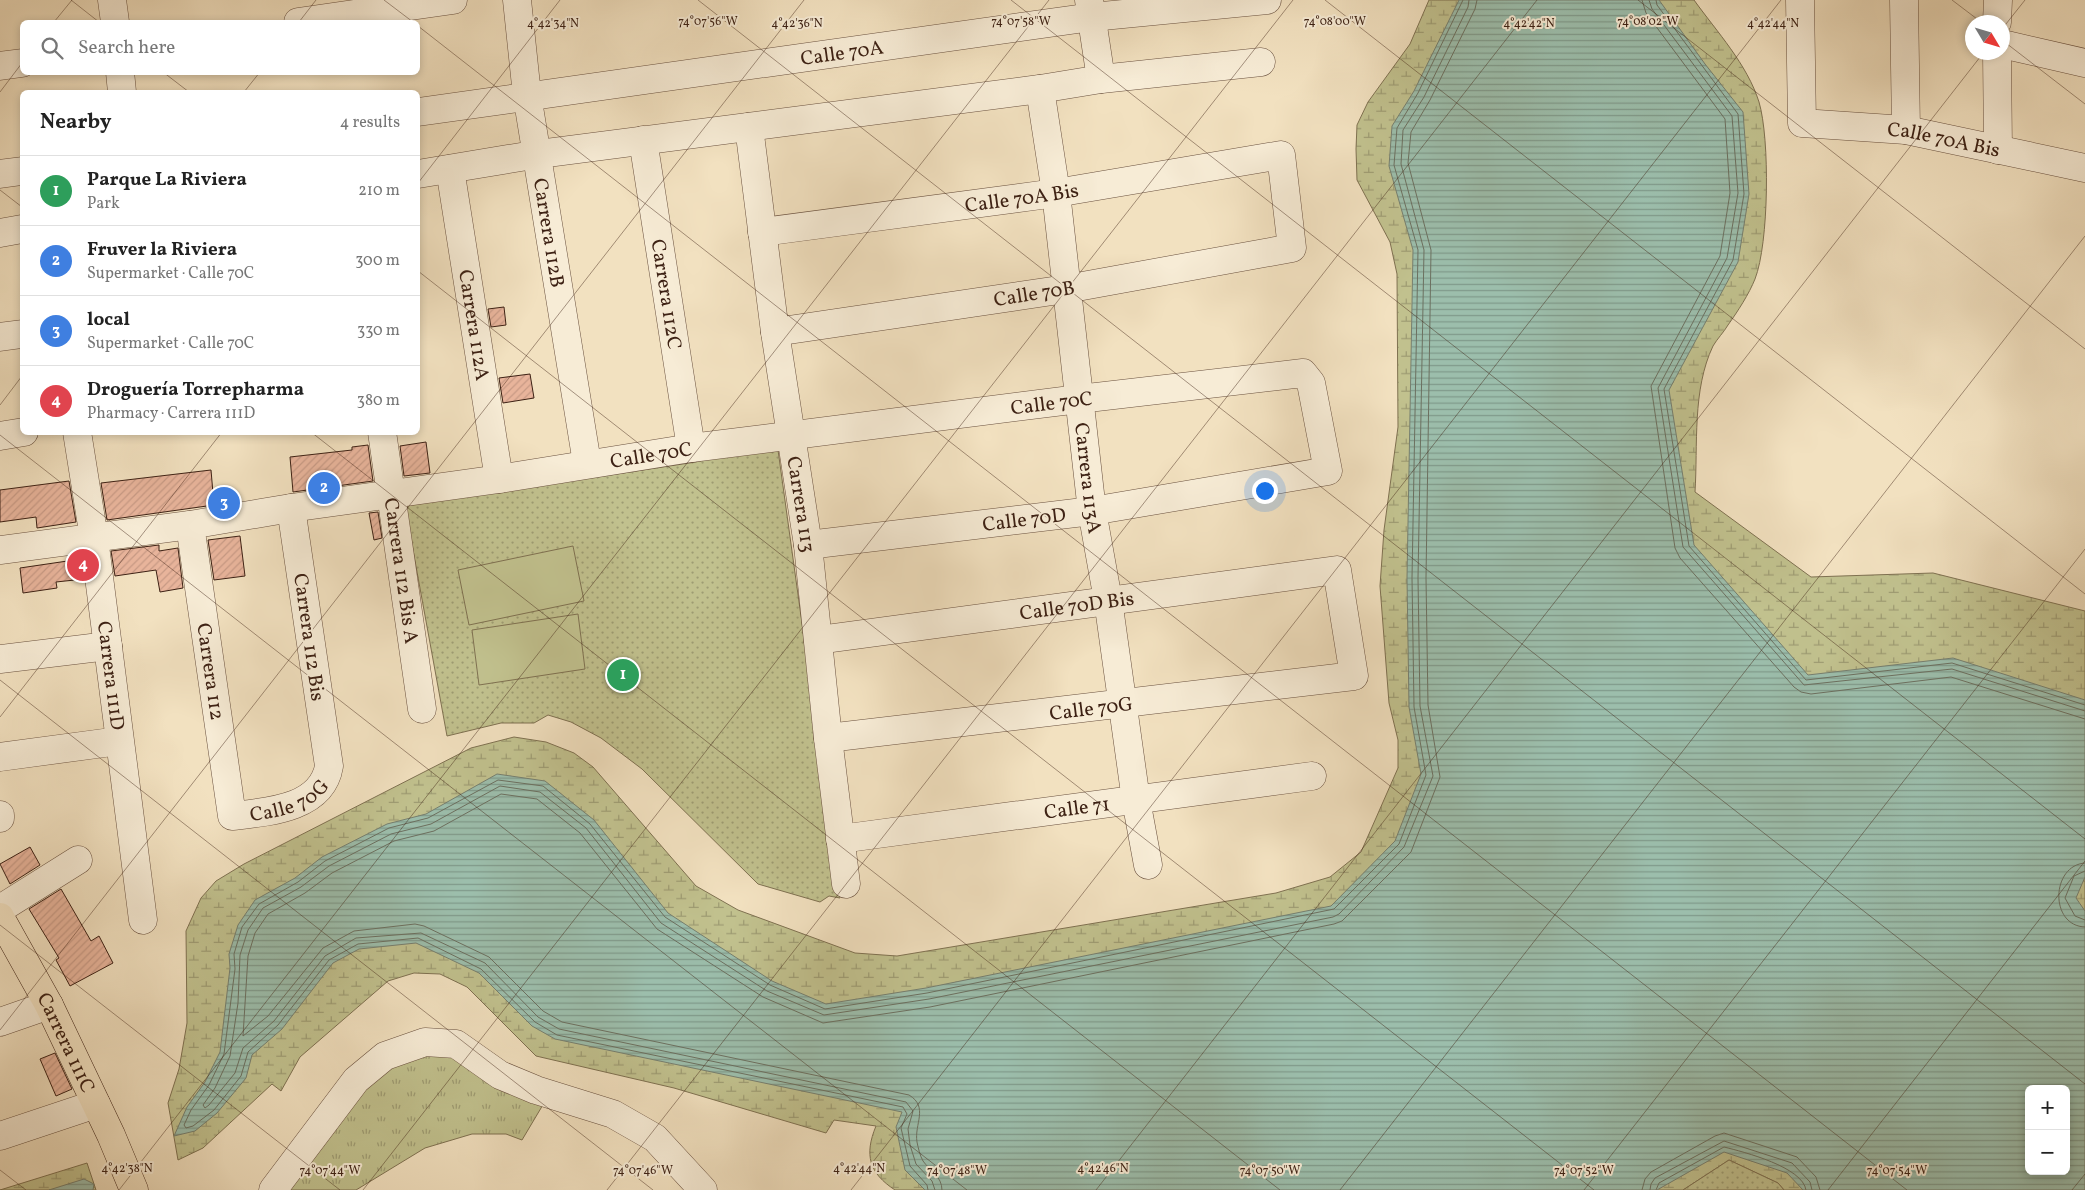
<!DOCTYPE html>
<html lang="en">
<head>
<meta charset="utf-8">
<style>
  :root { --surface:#fff; --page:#f6f6f6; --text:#222; --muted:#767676; --line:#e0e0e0; --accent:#0f766e }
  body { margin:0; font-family:Vollkorn,serif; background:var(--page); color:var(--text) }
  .controls { position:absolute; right:15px; bottom:15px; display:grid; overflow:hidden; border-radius:8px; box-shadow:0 2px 8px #0003 }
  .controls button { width:45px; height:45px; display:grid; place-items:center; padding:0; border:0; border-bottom:1px solid var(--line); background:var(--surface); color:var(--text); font:25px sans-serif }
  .compass { position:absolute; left:1965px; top:15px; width:45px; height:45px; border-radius:50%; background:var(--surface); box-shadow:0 2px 8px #0003; rotate:128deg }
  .you { position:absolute; left:1264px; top:490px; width:18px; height:18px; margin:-12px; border:4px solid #fff; border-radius:50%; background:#1a73e8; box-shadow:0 0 0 8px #1a73e833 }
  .badge { display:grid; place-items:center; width:32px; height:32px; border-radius:50%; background:var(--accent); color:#fff; font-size:16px; font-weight:700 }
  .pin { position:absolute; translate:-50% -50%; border:2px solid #fff; box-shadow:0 1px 5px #0006 }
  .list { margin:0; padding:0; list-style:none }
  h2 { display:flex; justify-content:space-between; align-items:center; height:65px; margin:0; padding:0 20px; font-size:21px }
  h2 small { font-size:16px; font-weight:400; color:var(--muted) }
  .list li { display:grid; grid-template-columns:32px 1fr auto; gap:15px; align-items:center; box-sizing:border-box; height:70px; padding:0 20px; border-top:1px solid var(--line) }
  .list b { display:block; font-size:19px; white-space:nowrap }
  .list p { margin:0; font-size:16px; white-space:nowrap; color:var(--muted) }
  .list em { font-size:16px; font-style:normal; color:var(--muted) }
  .icon { flex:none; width:28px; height:28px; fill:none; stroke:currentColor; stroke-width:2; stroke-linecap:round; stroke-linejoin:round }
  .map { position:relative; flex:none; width:2085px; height:1190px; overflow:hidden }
  .search { position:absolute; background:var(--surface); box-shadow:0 2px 8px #0003; left:20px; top:20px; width:400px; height:55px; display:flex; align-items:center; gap:12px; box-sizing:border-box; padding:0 18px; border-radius:8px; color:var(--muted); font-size:19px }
  .panel { position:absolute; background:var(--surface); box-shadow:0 2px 8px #0003; left:20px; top:90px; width:400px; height:345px; border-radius:8px }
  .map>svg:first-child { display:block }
  .grass { fill:url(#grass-tufts); stroke:#7f7151 }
  .wetland { fill:url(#wetland-marsh); stroke:#7f7151; fill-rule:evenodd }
  .park { fill:url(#park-dots); stroke:#7f7151 }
  .garden { fill:#c1c18e; stroke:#7f7151 }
  .water { fill:url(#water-rules); stroke:#767f6f; fill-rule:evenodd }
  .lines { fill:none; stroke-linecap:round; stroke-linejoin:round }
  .shore { stroke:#6c7060; stroke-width:1 }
  .building { fill:url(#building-hatch); stroke:#3d2114 }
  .minor-casing { stroke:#6a513f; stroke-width:29 }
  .major-casing { stroke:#3d2114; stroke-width:29 }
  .minor { stroke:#f7ecd6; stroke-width:28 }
  .major { stroke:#f2e1c0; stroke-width:28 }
  .ticks { fill:none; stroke:#3d2114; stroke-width:1; stroke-opacity:0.45 }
  .labels { text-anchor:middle; stroke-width:4; stroke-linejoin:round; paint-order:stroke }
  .street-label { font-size:20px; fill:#3d2114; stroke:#f7ecd6 }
  .ticks-label { font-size:12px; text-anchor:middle; fill:#3d2114; stroke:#f7ecd6; stroke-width:4; stroke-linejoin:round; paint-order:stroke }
</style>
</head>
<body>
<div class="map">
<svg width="2085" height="1190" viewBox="0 0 2085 1190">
  <defs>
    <pattern id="grass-tufts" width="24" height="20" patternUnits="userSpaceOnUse" patternTransform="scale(1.25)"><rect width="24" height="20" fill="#c1c18e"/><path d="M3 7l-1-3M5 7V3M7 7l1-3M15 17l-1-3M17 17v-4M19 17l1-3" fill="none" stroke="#9e9c73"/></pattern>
    <pattern id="wetland-marsh" width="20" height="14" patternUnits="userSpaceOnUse" patternTransform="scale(1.25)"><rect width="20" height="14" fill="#c1c18e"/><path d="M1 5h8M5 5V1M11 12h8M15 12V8" fill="none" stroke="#9e9c73"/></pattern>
    <pattern id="park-dots" width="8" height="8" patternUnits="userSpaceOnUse" patternTransform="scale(1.25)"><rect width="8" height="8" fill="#c1c18e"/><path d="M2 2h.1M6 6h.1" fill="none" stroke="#9e9c73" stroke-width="1.8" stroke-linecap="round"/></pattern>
    <pattern id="water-rules" width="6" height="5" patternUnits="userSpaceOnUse" patternTransform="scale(1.25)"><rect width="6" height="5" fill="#9cbeac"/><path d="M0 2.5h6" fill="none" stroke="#809a8b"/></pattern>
    <pattern id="building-hatch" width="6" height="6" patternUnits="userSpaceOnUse" patternTransform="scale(1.25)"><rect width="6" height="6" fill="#e8b49b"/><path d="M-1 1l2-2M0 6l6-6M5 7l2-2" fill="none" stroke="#c89a85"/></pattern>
  </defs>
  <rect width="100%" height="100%" fill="#f2e1c0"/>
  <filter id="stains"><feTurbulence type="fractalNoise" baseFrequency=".004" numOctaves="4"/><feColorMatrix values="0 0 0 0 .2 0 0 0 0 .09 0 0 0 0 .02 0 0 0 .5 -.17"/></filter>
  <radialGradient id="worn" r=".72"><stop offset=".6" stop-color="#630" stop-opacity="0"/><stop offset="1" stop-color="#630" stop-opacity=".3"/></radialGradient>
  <path class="grass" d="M435,1047L547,1098L522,1140L506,1134H472L425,1148L356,1190H288L368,1077Z"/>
  <path class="wetland" d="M1429,0H1694C1717,32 1747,64 1759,102C1770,139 1769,243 1755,279C1749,294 1738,311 1728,325C1724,332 1717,339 1713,346C1692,390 1698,445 1695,492L1811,577L1933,573L2085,611V1190H1784L1778,1183L1729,1160L1683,1190H895C869,1173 864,1155 876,1126L834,1120L826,1133L674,1088L536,1056L467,987L440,974L414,973L388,981L300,1057L281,1091L272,1084L203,1148L178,1160L168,1103L179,1069L187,1023L186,931L201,898L216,881L244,864L471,748L514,737L546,742L574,753L593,767L696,886L738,910L855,953L897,956L1276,893L1330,877L1361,852L1398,768V740L1389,703L1380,586L1384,530L1398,427L1397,274L1390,242L1357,180L1356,149L1357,125L1368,102L1410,44ZM2029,1089H2066V1171H2029Z
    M87,1163L96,1190H0Z"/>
  <path class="park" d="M792,435L778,450L840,898L829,896L820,902L758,884L642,769L601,738L571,722L548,715L534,723H501L447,736L405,506L696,462Z
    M1729,1160L1778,1183L1784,1190H1683Z"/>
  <path class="garden" d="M573,546L584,601L469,625L458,570Z
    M578,614L585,669L479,685L472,630Z"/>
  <path class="water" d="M1459,0H1659L1705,64L1743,112L1749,194L1738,262L1669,390L1694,545L1808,675L1953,658L2085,700V877L2076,898L2085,911V1190H1803L1787,1173L1724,1152L1657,1190H925L905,1170L896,1127L902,1112L555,1039L532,1026L479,973L416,943L359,949L333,963L282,1029L252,1055L246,1078L217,1113L195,1131L174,1136L187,1107L205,1082L220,1052L230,968L229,954L238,925L255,900L295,878L322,857L387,824L426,814L497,774L545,781L594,820L668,913L772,981L826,1004L926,988L1331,906L1395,841L1421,774L1409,707L1407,578L1413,250L1389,166L1392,126L1414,91ZM2029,1089H2066V1171H2029Z
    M84,1179L94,1184L93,1190H49Z"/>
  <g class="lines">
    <path class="shore" d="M1642,0L1646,13L1725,119L1730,193L1720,256L1651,386L1675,548L1680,558L1794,687L1801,692L1811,694L1951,677L2085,719
      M1649,0L1652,9L1732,116L1738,193L1727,258L1658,388L1683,547L1804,685L1952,669L2085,711
      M1656,0L1657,5L1738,114L1744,194L1733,260L1664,389L1689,546L1806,680L1952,663L2085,705
      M2085,863C2051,865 2049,926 2085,927
      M2085,871L2074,876L2065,898L2075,916L2085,920
      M928,1190L927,1185L910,1166L901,1128L907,1114L903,1107L557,1035L535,1022L481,969L418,938L358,944L329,960L278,1025L248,1052L241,1076L214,1110L193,1126L186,1128L184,1125L191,1110L209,1085L224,1054L235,969L234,954L242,927L259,904L298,882L325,861L389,828L428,818L498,780L543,786L590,824L665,917L770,985L825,1009L927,993L1334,909L1399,844L1426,775L1414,707L1412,578L1418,250L1394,165L1397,128L1418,93L1463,0
      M935,1190L932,1181L916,1164L910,1145L908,1129L913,1111L906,1102L559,1029L538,1017L485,963L421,933L356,938L325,956L274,1021L243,1048L235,1073L209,1105L205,1108L203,1105L215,1088L230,1056L238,1003L240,955L248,930L263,908L301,887L329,866L391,834L431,824L500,786L540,792L586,828L661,923L767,991L824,1015L929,999L1333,917L1339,914L1404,847L1433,776L1420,706L1418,578L1424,250L1401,164L1403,130L1424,97L1468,7L1469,0
      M942,1190C942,1176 930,1171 923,1161C920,1156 918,1147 917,1142C914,1124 929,1107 909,1095L562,1022L543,1011L489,957L424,926L415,924L354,931L323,948L268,1016L243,1036L248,956L255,933L268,914L305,893L332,873L394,841L434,831L501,794L537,799L580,833L657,929L763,997L823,1023L930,1007L1334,924L1342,921L1411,852L1440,777L1428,705L1426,578L1431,250L1408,163L1411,132L1430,100L1475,9L1477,0
      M1642,1190L1645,1179L1651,1172L1715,1136L1724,1133L1797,1157L1816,1177L1820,1190
      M1650,1190L1651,1184L1655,1178L1724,1141L1792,1163L1810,1182L1812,1190
      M1656,1190L1659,1183L1724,1147C1744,1152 1803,1167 1806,1190"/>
  </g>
  <path class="building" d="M504,307L506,325L491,327L488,309Z
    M530,374L534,398L503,403L499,378Z
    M426,442L430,473L404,476L400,446Z
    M368,445L373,481L293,492L290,457L352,450V447Z
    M211,470L214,505L107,520L101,483Z
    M69,481L76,522L37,528L36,517L0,522V490Z
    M378,512L382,538L374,540L369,513Z
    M240,536L245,576L214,580L208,540Z
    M159,545V551L178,548L183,588L160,592L156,570L115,576L111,551Z
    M81,559L84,579L56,582L57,588L23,593L20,568Z
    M30,847L40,865L10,884L0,864Z
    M61,889L91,941L99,936L113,963L70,986L56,960L59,958L29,909Z
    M55,1053L72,1089L56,1096L40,1059Z"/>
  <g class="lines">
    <g class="minor-casing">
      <g id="minor">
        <path d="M112,0L115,22"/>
        <path id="s1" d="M517,0L527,95L587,463"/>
        <path d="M1089,0L1101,79"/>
        <path id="s2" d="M1800,0L1802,123L1906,130L2085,168"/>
        <path d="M1904,0L1906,130"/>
        <path d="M298,22L453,0"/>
        <path d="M1997,22L1998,0"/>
        <path d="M2002,44L2085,63"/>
        <path d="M1997,52L1998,150"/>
        <path d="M0,66L22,63"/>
        <path d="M120,72L122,92"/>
        <path id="s3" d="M1040,89L1056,193L1092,511L1108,600L1136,800L1148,865"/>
        <path id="s4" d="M418,112L1092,17L1267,0"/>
        <path id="s5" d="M749,127L775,332L808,545L828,738L846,884"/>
        <path id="s6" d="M643,140L691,448"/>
        <path id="s7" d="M450,169L499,479"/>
        <path d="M0,174L22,171"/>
        <path d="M418,174L539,154L1040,89L1101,79L1261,62"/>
        <path id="s8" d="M762,232L1056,193L1281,155L1292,248L1066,289L775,332"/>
        <path d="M0,233L22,229"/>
        <path d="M0,337L22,334"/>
        <path id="s9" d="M77,432L94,538L143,920"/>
        <path id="s10" d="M382,432L422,709"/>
        <path d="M0,436L24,432"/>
        <path id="s11" d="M190,525L232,816C267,812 322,809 329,766L291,508"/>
        <path id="s12" d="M0,550L190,525L291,508L499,479L691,448L1079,399L1303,373L1311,383L1328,471L1092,511L808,545"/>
        <path id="s13" d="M818,640L1337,570L1354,676L828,738"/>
        <path d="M0,659L108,646"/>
        <path d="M0,757L119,741"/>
        <path d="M0,815V818"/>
        <path id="s14" d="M840,839L1312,776"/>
        <path d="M0,909L78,860"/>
        <path d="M0,1022L49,1005"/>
        <path d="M0,1136L96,1104"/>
        <path d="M273,1190L356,1080L385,1056L425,1042L456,1044L500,1075L536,1090L613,1114L655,1138L703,1190"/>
      </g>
    </g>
    <g class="major-casing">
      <g id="major">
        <path id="s15" d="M0,917L49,1005L111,1135L134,1190"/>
      </g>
    </g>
    <use href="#minor" class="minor"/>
    <use href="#major" class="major"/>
  </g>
  <path class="ticks" d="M71,0L99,22M384,0L413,22M698,0L2085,1084M1011,0L2085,839M1325,0L2085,594M1638,0L2085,349M1952,0L1981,22M54,22L72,0M299,22L316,0M418,26L1907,1190M2002,29L2025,0M2002,40L2085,104M163,72L189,92M0,92L22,63M244,92L260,72M418,183L560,0M0,190L22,207M418,271L1594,1190M0,405L22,376M311,432L1280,1190M0,435L967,1190M0,680L653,1190M0,717L222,432M0,925L340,1190M0,1030L804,0M0,1170L26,1190M119,1190L1049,0M363,1190L1293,0M607,1190L1537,0M851,1190L1781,0M1096,1190L1984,52M1340,1190L2085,236M1584,1190L2085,549M1828,1190L2085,861M2072,1190L2085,1174"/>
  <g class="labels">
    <g class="street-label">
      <text dy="7" stroke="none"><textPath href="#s4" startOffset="428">Calle 70A</textPath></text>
      <text dy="7" stroke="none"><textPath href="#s2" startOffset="266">Calle 70A Bis</textPath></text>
      <text dy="7" stroke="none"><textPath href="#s8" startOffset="262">Calle 70A Bis</textPath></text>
      <text dy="7" stroke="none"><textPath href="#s1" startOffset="235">Carrera 112B</textPath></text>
      <text transform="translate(1034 293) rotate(-9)" y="7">Calle 70B</text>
      <text dy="7" stroke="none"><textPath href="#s6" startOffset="156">Carrera 112C</textPath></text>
      <text dy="7" stroke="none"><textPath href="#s7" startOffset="158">Carrera 112A</textPath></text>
      <text dy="7" stroke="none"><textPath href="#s12" startOffset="1062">Calle 70C</textPath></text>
      <text dy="7" stroke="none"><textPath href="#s12" startOffset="658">Calle 70C</textPath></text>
      <text dy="7" stroke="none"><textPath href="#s3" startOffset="392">Carrera 113A</textPath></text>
      <text dy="7" stroke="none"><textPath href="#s5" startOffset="381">Carrera 113</textPath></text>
      <text transform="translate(1024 519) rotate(-7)" y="7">Calle 70D</text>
      <text dy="7" stroke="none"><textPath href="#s10" startOffset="140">Carrera 112 Bis A</textPath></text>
      <text dy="7" stroke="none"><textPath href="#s13" startOffset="261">Calle 70D Bis</textPath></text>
      <text transform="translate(310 637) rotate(82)" y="7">Carrera 112 Bis</text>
      <text dy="7" stroke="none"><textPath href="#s11" startOffset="148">Carrera 112</textPath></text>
      <text dy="7" stroke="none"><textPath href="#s9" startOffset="246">Carrera 111D</textPath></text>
      <text transform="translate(1091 708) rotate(-7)" y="7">Calle 70G</text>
      <text dy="7" stroke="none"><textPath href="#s11" startOffset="354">Calle 70G</textPath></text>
      <text dy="7" stroke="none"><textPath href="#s14" startOffset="239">Calle 71</textPath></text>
      <text dy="7" stroke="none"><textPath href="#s15" startOffset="142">Carrera 111C</textPath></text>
    </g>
  </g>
  <g class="ticks-label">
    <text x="708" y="25">74°07'56"W</text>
    <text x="1021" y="25">74°07'58"W</text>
    <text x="1335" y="25">74°08'00"W</text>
    <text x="1648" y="25">74°08'02"W</text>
    <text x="797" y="27">4°42'36"N</text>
    <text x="553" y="27">4°42'34"N</text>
    <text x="1529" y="27">4°42'42"N</text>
    <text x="1773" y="27">4°42'44"N</text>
    <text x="127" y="1172">4°42'38"N</text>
    <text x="859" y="1172">4°42'44"N</text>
    <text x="1103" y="1172">4°42'46"N</text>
    <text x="330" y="1174">74°07'44"W</text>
    <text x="643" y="1174">74°07'46"W</text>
    <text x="957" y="1174">74°07'48"W</text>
    <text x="1270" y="1174">74°07'50"W</text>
    <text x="1584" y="1174">74°07'52"W</text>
    <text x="1897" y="1174">74°07'54"W</text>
  </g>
  <rect width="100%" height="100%" filter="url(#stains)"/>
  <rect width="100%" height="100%" fill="url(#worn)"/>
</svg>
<div class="controls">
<button>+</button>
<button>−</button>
</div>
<svg class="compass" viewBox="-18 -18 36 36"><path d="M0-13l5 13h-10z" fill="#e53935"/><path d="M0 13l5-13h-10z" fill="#767676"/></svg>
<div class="you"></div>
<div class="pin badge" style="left:623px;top:675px;background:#2e9e5b">1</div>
<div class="pin badge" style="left:324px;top:488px;background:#3f7fe0">2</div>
<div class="pin badge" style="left:224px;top:503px;background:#3f7fe0">3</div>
<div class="pin badge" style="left:83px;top:565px;background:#e0444e">4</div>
<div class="search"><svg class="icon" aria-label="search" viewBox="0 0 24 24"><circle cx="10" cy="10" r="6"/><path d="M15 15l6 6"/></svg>Search here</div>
<section class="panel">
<h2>Nearby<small>4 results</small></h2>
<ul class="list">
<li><span class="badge" style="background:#2e9e5b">1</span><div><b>Parque La Riviera</b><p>Park</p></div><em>210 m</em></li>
<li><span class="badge" style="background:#3f7fe0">2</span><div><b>Fruver la Riviera</b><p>Supermarket · Calle 70C</p></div><em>300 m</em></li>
<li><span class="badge" style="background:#3f7fe0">3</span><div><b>local</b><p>Supermarket · Calle 70C</p></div><em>330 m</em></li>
<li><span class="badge" style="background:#e0444e">4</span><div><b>Droguería Torrepharma</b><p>Pharmacy · Carrera 111D</p></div><em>380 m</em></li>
</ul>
</section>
</div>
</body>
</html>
